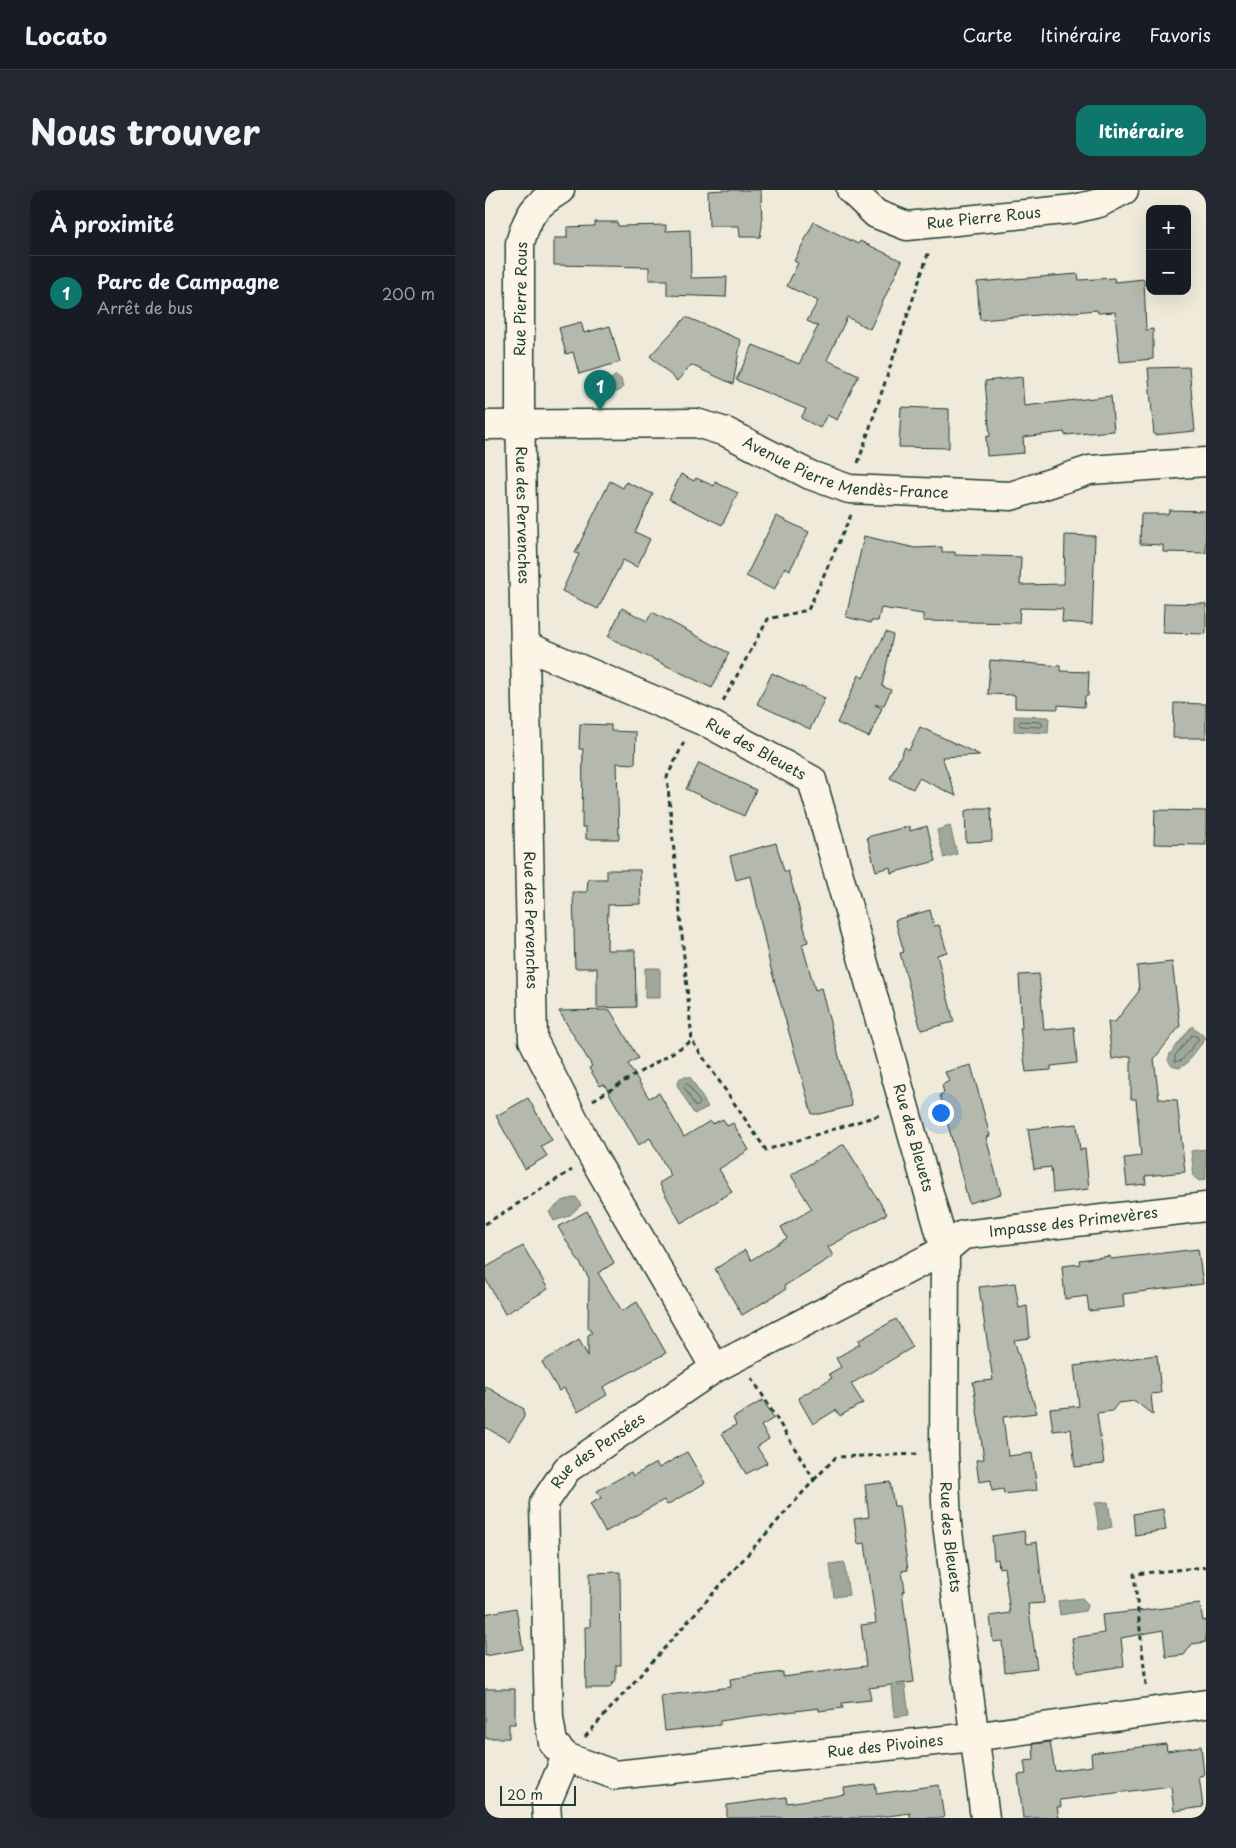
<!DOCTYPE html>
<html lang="fr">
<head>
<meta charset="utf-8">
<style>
  :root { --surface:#171b24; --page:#242831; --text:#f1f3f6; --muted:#9ea1a6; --line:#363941; --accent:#0f766e }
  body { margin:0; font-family:"Playpen Sans",sans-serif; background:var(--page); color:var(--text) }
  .controls { position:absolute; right:15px; top:15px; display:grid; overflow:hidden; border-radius:10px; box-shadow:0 5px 20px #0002 }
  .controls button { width:45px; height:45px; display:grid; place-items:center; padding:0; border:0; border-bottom:1px solid var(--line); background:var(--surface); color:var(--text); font:25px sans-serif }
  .scale { position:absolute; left:15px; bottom:12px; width:76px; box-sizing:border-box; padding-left:5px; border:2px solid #1f3d34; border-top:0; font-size:14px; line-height:18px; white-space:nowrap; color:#1f3d34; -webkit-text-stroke:4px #fcf5e5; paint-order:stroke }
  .you { position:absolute; left:455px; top:922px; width:18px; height:18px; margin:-12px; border:4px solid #fff; border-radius:50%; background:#1a73e8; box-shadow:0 0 0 8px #1a73e833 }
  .badge { display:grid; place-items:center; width:32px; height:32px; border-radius:50%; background:var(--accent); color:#fff; font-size:16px; font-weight:700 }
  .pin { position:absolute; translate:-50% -41px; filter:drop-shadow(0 1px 2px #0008) }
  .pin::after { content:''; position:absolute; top:26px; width:18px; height:15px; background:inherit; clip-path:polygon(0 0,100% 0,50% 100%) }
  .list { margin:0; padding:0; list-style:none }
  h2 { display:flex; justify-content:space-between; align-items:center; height:65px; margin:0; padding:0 20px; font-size:21px }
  h2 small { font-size:16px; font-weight:400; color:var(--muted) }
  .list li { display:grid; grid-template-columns:32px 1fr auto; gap:15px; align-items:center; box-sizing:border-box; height:75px; padding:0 20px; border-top:1px solid var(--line) }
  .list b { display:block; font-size:19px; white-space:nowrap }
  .list p { margin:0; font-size:16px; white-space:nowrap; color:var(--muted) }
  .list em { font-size:16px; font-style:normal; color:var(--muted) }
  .map { position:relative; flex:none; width:721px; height:1628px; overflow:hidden; border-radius:15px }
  header { display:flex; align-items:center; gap:30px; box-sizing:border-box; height:70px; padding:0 25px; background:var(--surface); border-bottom:1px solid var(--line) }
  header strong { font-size:24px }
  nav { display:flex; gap:28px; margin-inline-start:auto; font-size:18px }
  .intro { display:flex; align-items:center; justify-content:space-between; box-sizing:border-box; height:120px; padding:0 30px }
  h1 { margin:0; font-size:35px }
  .button { padding:12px 22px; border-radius:15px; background:var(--accent); color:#fff; font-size:18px; font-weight:700 }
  main { display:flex; gap:30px; padding:0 30px }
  aside { flex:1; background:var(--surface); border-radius:15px; box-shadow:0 5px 20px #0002 }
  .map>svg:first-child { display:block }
  .water { fill:#9fa89a; stroke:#6c7d71 }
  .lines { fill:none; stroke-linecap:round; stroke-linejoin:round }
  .shore { stroke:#52685d; stroke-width:1 }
  .building { fill:#b5b9ad; stroke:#1f3d34 }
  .minor-casing { stroke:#1f3d34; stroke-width:31 }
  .path { stroke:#1f3d34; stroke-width:3; stroke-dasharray:5 4; stroke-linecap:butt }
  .minor { stroke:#fcf5e5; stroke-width:28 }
  .labels { text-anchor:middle; stroke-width:4.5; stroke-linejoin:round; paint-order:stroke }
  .street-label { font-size:15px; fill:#1f3d34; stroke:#fcf5e5 }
</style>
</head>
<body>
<header>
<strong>Locato</strong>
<nav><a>Carte</a><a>Itinéraire</a><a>Favoris</a></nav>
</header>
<div class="intro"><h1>Nous trouver</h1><a class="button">Itinéraire</a></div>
<main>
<aside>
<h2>À proximité<small></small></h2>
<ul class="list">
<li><span class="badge">1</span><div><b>Parc de Campagne</b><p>Arrêt de bus</p></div><em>200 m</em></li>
</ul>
</aside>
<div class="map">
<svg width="721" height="1628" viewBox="0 0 721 1628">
  <rect width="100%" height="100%" fill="#efeada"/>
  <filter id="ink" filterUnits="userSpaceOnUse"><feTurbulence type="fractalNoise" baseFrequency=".02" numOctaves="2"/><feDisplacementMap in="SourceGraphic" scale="10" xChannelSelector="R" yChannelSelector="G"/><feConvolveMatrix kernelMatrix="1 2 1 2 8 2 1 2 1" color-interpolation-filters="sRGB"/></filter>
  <g filter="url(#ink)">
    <path class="water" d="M131,185L136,189L138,198L132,202L110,205L107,197L109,192L114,190H125Z
      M529,526L564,527L563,543L529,541Z
      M465,636L472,664L459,668L452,640Z
      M160,778H175V808H160Z
      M707,836L721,848L701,874L694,878L687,876L683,870L685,864Z
      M199,887H205L223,917L209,924L192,895L195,888Z
      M721,959V989L714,991L709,987L706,961Z
      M91,1007L96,1015L84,1026L69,1031L64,1022L77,1011Z
      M623,1312L627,1337L614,1340L610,1313Z
      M359,1372L364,1405L349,1407L345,1374Z
      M597,1408L603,1414L600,1421L575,1425L573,1411Z
      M420,1495L424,1525L409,1527L406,1497Z"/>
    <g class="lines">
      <path class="shore" d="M536,531L556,532L558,535L556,537L536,536L534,534Z
        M707,845L713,847V850L697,870L690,872V866Z
        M202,893L215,913L213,916H210L199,897Z"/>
    </g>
    <path class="building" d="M239,0H276L277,36L275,47H255L254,36H224L223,1Z
      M110,32H132L133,36L181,35V41L205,40L206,88L242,87L241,107L182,105V90H164V77L69,75V48H82V37L110,36Z
      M329,32L373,54L375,51L417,71L385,139L362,127L342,170L374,185L352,230L342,225L335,238L316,228L321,219L251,190L268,155L314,174L333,136L322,131L333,111L302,96L313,73L309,71Z
      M593,84L594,90L629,88L630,92L659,89L661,140L668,139V169L635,172L630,122L613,123L612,120L495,130L492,92Z
      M201,127L256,150L248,194L206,175L192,191L165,166Z
      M96,132L99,143L125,136L135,172L94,184L88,162L81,164L74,138Z
      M704,177L710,241L669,245L663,178Z
      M537,187L539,216L626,206L629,241L580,245L579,242L538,247L539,263L502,266L501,247L505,246L500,191Z
      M416,217L464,219V258L414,257Z
      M196,284L209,291L211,288L229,296L230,292L253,303L237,335L184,309Z
      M125,291L138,298L141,292L168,304L150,342L165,349L152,377L138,370L113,419L77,401L94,364L90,363Z
      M684,320L721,321V363L678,362V355L655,354L656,324H683Z
      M291,326L324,342L305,380L300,377L289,400L261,386Z
      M580,345L610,346L607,434L577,432L578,419L535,418L534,433L438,431V424L396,418L393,431H386V433L361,427L379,346L430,358L457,357V362H470V365L536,367L535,395L579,394Z
      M679,413L721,414V444L678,443Z
      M137,418L162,431L167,422L244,463L227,498L123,447Z
      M401,442L408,445L397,496L406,500L399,515H390L397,518L384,547L352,533L374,485L378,488Z
      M505,470L575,476V481L604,482L603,506H600L599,517L573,515V519L530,518V505L503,504Z
      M287,483L340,508L325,539L272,514Z
      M689,513L721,514V548H688Z
      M95,534L126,535V541L151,542L150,574L132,573L134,649H101V637H97L98,559H94Z
      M435,537L495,565L457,567L471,606L434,588L428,599L405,588L420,557L424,560Z
      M214,573L271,600L259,626L201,599Z
      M492,618H506L507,651L481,652L480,621Z
      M670,620L721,621V655L669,654Z
      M425,636V641L442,636L451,671L406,683L405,677L391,681L382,647Z
      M291,653L299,681H303L313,715L323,752L317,754L330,800L336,798L367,916L335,924H327L285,775L266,686L251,690L245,666Z
      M122,680H155L156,714L123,715L122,760H150L151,817L112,818V778H90L88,702H102L103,689H122Z
      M445,720L449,736L454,735L462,762L452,765L469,832L436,840L415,763L419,762L410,730Z
      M687,772L695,836L669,869L674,909L692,910L700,982L660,986L661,994L642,996L639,968L656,966L651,909H646V866L627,869L623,832H630L654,801L652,776Z
      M554,784L559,840L589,837L592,873L566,876V880L541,882L535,838H537L534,785Z
      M125,820L153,868L143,874L164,908L174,903L199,947L225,931L227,934L238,929L242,936L248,933L264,960L234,979L247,1002L196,1033L174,993L186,986L165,948L154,955L119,894L115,896L104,878L107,876L74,821Z
      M486,875L505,946L501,947L516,1004L484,1013L455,905L459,903L457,895L464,891L460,882Z
      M43,908L67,950L56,956L62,966L40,979L11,926Z
      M592,934L595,960L600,959L604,999L568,1003L566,977L549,979L543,939Z
      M359,954L402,1024L343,1057L348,1066L299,1096L301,1099L257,1125L230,1079L260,1060L266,1070L302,1048L296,1037L327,1019L306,985Z
      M102,1021L129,1073L113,1083L137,1121L152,1112L181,1163L118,1197L122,1205L93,1222L79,1198L74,1201L57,1172L94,1150L103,1166V1145L107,1143L103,1137L104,1088L73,1037Z
      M38,1056L63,1099L20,1124L0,1088V1078Z
      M713,1059L718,1094L638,1104L639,1117L604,1121L602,1106L580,1109L577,1076L595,1074L594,1070L625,1066L626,1069Z
      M530,1093L534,1118L542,1116L545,1148L529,1150L552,1223L518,1227L523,1266L547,1263L552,1300L519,1304L518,1299L507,1301L506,1290L494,1292L491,1270L499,1269L488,1192L508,1190L494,1097Z
      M411,1129L428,1157L366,1194L378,1213L355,1226L351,1220L328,1234L313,1208L347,1188L344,1184L356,1177L351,1168L375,1154L373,1151Z
      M672,1165L676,1203L666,1204L668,1225L650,1211L633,1213L627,1221L612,1223L619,1274L590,1277L586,1239L568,1241L565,1219L594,1216L589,1176Z
      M0,1196L39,1219V1227L24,1251L0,1237Z
      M278,1210L289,1228L276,1236L284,1249L272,1257L282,1273L261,1284L237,1243L251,1235L248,1228Z
      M202,1262L220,1293L182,1315L179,1310L120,1342L105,1314L116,1308L112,1301L146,1282L148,1286L171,1273L174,1278Z
      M405,1292L409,1316H414L423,1380L417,1381L420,1401L417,1402L429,1492L384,1498L386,1510L357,1513L358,1518L334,1521V1518L262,1527L235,1531V1535L180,1541L176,1506L246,1497L245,1489L298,1482V1487L381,1476L376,1435L391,1433L380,1353L373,1354L369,1329L384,1327L380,1295Z
      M678,1319L681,1340L650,1345L648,1324Z
      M539,1341L541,1354L552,1352L559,1413L543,1414L552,1478L520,1482L517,1451L508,1452L505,1426L525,1423L519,1377L514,1378L513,1369L509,1370L507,1346Z
      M135,1382L136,1475H131V1489L124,1498H101L100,1437H105V1383Z
      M715,1414L718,1431L721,1430V1452L707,1454L699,1465L681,1467L678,1440L636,1448L639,1476L592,1483L587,1448L619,1443L617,1425Z
      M31,1418L38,1459L0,1466V1424Z
      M0,1499H30V1534H24V1548H0Z
      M565,1552L570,1581L607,1576L606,1563L681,1554L682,1561L716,1556L719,1585L714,1586L718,1617L689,1621L686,1596L575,1610L576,1617H572L574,1628H538L533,1585L541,1584L539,1571L549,1570L548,1554Z
      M390,1594L392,1604L454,1595L459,1628H425V1623L388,1628H242V1615L301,1607L302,1613L350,1606L360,1604L359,1598Z"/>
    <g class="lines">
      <g class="minor-casing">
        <g id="minor">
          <path id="s1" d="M75,0C49,16 43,24 35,53V220L48,850L108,967L230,1178"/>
          <path id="s2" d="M366,0L391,24L422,36L589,19L614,13L639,0"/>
          <path id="s3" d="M0,235L211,233L241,242L325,285L364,299L526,306L605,280L721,272"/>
          <path id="s4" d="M41,456L225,534L327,590L460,1060L459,1263L462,1334L500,1628"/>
          <path id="s5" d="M81,1567L130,1585L488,1547L721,1514"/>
          <path id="s6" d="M62,1628L61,1614L81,1567L68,1553L64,1528L59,1313L82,1279L230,1178L460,1060L478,1045L721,1017"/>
        </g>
      </g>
      <path class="path" d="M373,273L444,61
        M238,511L283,429L323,420L366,325
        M199,552L182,587L207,851
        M108,910L207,851L281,960L395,925
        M0,1034L87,980
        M329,1290L351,1267L434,1264
        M661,1495L649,1384L721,1377
        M100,1547L329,1290L267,1188"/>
      <use href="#minor" class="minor"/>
    </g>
  </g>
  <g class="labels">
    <g class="street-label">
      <text dy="5" stroke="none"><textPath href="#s2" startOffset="145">Rue Pierre Rous</textPath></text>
      <text transform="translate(36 109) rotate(-89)" y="5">Rue Pierre Rous</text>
      <text dy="5" stroke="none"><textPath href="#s3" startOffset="370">Avenue Pierre Mendès-France</textPath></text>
      <text dy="5" stroke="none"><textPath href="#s1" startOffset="341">Rue des Pervenches</textPath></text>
      <text dy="5" stroke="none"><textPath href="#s4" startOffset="252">Rue des Bleuets</textPath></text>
      <text dy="5" stroke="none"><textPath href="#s1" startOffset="746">Rue des Pervenches</textPath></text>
      <text dy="5" stroke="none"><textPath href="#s4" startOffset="688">Rue des Bleuets</textPath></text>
      <text dy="5" stroke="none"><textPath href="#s6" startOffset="938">Impasse des Primevères</textPath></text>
      <text dy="5" stroke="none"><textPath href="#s6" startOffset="401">Rue des Pensées</textPath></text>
      <text dy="5" stroke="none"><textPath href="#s4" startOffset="1092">Rue des Bleuets</textPath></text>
      <text dy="5" stroke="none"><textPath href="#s5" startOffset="324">Rue des Pivoines</textPath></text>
    </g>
  </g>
</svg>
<div class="controls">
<button>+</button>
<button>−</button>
</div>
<div class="scale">20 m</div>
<div class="you"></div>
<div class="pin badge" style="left:115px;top:221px">1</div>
</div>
</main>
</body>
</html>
